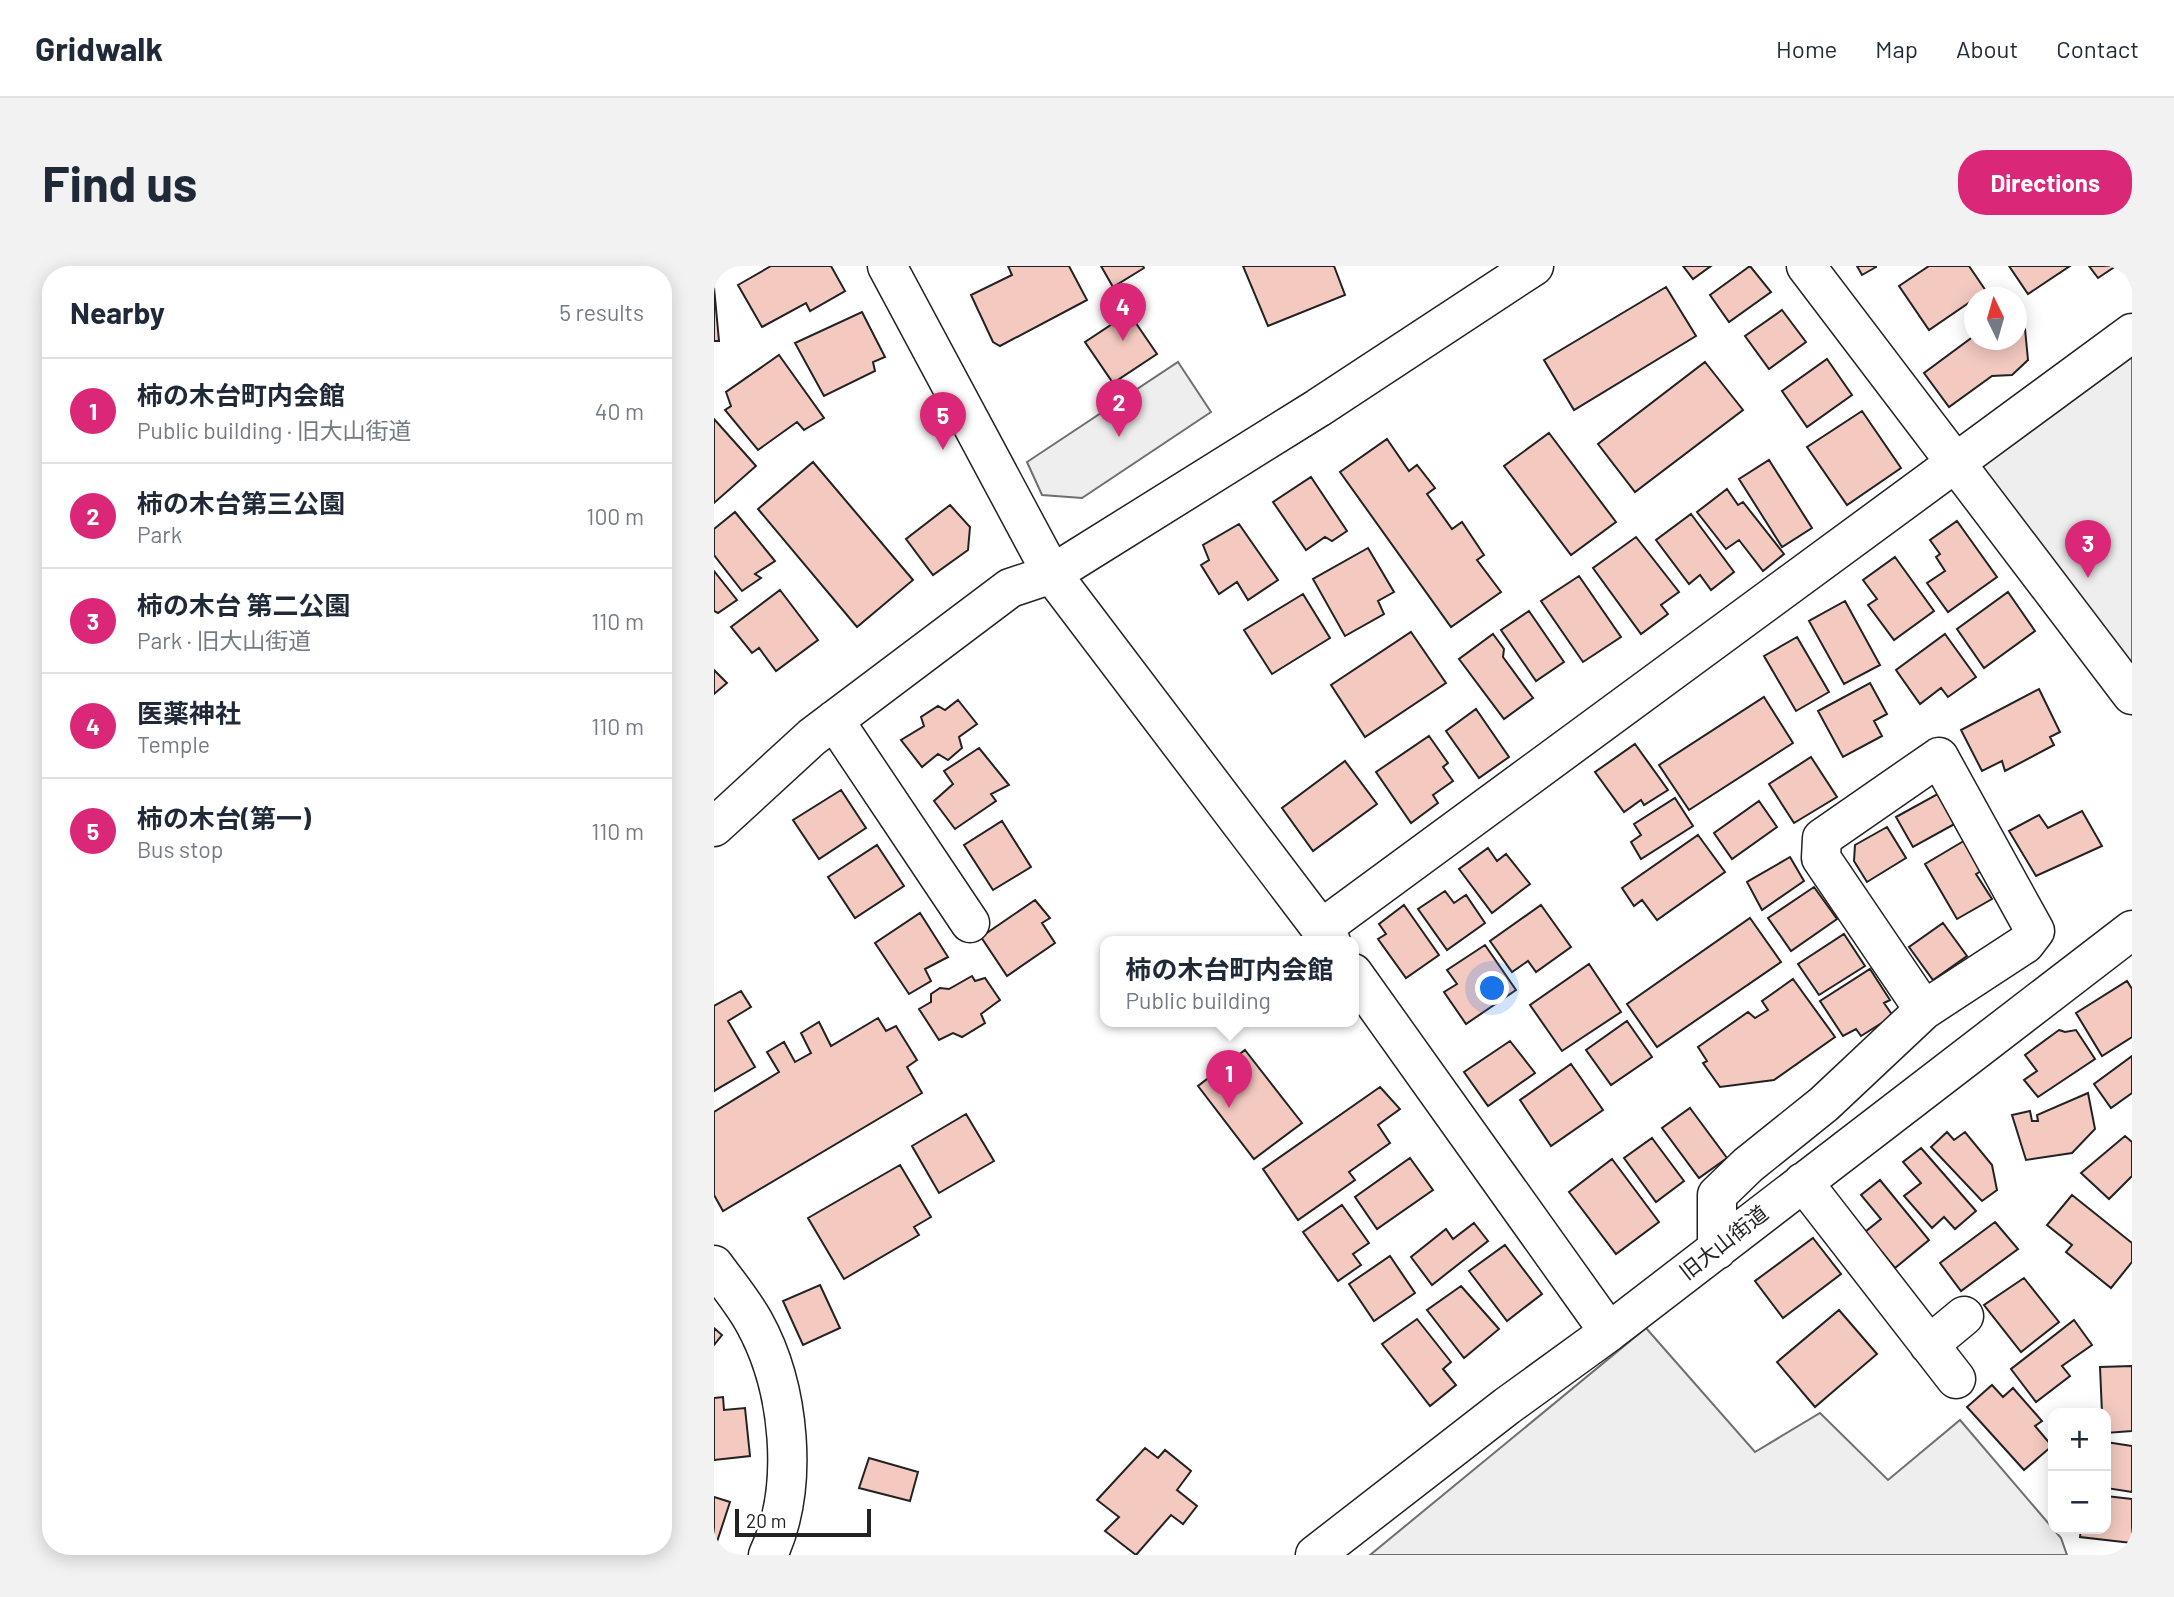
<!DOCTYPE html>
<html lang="en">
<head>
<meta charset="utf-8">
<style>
  :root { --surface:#fff; --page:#f2f2f3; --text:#1f2937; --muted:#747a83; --line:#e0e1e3; --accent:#db2777 }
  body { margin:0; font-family:Barlow,"Noto Sans JP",sans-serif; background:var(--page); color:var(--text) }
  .controls { position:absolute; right:21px; bottom:21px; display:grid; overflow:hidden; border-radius:14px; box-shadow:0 4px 18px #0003 }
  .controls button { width:63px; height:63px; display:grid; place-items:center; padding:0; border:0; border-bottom:2px solid var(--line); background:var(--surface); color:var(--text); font:35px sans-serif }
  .compass { position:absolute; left:1250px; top:21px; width:63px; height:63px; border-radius:50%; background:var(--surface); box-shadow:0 4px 18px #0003; rotate:355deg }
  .scale { position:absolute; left:21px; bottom:18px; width:136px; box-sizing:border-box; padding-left:7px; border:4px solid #222; border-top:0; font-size:19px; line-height:24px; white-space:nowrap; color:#222; -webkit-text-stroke:5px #fff; paint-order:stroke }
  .you { position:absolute; left:779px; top:723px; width:24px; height:24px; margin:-18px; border:5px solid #fff; border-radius:50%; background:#1a73e8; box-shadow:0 0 0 10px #1a73e833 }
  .badge { display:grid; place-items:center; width:46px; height:46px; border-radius:50%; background:var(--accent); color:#fff; font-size:23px; font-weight:700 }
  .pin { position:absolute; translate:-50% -58px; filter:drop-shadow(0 2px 4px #0008) }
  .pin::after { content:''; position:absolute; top:37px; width:24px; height:21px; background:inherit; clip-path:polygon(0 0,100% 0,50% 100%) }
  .popup { position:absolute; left:386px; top:670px; width:259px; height:91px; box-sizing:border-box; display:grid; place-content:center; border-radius:14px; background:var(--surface); filter:drop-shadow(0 2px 5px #0005); font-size:23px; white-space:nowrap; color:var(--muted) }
  .popup b { font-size:26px; color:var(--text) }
  .popup::after { content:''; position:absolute; left:50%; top:100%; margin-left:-14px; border:14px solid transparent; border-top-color:var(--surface) }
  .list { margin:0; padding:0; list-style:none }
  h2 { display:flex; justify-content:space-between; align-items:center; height:91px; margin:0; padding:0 28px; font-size:30px }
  h2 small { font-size:23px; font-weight:400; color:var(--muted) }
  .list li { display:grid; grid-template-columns:46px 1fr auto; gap:21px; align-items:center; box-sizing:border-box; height:105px; padding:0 28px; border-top:2px solid var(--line) }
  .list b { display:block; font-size:26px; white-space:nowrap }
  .list p { margin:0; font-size:23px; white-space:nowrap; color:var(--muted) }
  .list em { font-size:23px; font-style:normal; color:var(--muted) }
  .map { position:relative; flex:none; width:1418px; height:1289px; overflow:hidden; border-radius:28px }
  header { display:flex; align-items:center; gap:42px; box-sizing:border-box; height:98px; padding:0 35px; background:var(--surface); border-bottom:2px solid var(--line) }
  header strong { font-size:33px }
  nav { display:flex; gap:38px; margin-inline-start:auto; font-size:24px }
  .intro { display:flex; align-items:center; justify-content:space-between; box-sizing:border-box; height:168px; padding:0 42px }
  h1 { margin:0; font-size:49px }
  .button { padding:18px 32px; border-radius:28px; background:var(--accent); color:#fff; font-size:24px; font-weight:700 }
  main { display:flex; gap:42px; padding:0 42px }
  aside { flex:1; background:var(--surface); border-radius:28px; box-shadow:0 4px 18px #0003 }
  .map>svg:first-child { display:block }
  .green { fill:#eee; stroke:#6f6f6f; stroke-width:2 }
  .building { fill:#f3c9c0; stroke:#222; stroke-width:2 }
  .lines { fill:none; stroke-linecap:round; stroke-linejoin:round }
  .minor-casing { stroke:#222; stroke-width:41 }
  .minor { stroke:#fff; stroke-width:38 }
  .labels { text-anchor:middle; stroke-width:5; stroke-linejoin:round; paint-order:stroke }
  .street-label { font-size:21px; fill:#222; stroke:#fff }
</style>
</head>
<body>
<header>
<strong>Gridwalk</strong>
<nav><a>Home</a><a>Map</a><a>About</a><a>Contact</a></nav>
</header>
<div class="intro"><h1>Find us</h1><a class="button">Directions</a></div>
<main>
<aside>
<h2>Nearby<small>5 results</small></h2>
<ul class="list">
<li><span class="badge">1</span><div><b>柿の木台町内会館</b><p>Public building · 旧大山街道</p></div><em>40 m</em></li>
<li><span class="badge">2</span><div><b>柿の木台第三公園</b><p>Park</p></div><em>100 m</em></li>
<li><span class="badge">3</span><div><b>柿の木台 第二公園</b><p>Park · 旧大山街道</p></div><em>110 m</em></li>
<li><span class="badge">4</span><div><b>医薬神社</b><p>Temple</p></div><em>110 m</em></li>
<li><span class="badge">5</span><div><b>柿の木台(第一)</b><p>Bus stop</p></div><em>110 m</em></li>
</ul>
</aside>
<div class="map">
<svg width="1418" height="1289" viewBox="0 0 1418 1289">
  <rect width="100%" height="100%" fill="#fff"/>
  <path class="green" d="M1418,67V429L1242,195Z
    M464,96L497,146L368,232L328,229L313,196Z
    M932,1062L1041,1186L1106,1147L1174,1214L1246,1154L1347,1272L1353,1289H656Z"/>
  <path class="building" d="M57,0H117L131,25L96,45L92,37L48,61L24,19Z
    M294,0H355L373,34L286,80L279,76L257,29L298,9Z
    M387,0H429L430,2L399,21Z
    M529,0H620L631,29L554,60Z
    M969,0H997L979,13Z
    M1036,0L1057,26L1015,56L996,29Z
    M1143,0H1162V1L1148,9Z
    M1215,0H1255L1272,25L1215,64L1185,20Z
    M1295,0H1356L1314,28Z
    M1375,0H1402L1384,12Z
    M0,21L5,75H0Z
    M952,21L982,70L860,144L830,94Z
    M1068,44L1092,76L1055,103L1031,70Z
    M148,46L171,91L159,96L161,105L110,130L81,77Z
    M415,47L443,88L399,117L371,76Z
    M1302,51L1311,63L1314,94L1298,109L1278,110L1235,141L1210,107L1260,70V74H1302Z
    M65,89L110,152L90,164L83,156L44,184L11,144L17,140L12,126Z
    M1113,93L1138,129L1093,161L1068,125Z
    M991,96L1029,144L921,226L884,178Z
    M1148,145L1187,202L1133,239L1093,181Z
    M0,153L42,200L0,237Z
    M835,167L902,256L857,289L790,200Z
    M673,173L695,205L703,199L721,222L713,228L738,263L748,256L770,289L763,294L787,326L737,361L626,206Z
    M1055,194L1098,262L1068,281L1025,213Z
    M99,196L199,314L143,361L44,243Z
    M597,211L633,265L618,275L611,271L592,284L559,236Z
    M1013,223L1024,239L1029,236L1070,288L1049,305L1025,274L1012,283L983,246Z
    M236,239L256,261L254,284L219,309L192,273Z
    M21,246L61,295L41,308L47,312L28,325L0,289V263Z
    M977,248L1020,306L997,324L986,309L975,318L942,274Z
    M1243,255L1283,311L1234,346L1213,317L1231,305L1222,291L1226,288L1216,274Z
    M525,258L564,314L534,334L523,316L505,328L487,299L495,294L489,279Z
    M922,271L965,326L947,339L954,348L927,368L879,302Z
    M654,282L680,326L664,335L670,348L631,370L599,313Z
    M1181,291L1220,345L1180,374L1154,339L1163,333L1149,314Z
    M0,305L23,334L4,347L0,345Z
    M865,310L907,371L869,396L827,335Z
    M66,324L104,374L62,405L45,382L38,387L17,361Z
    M1294,326L1321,365L1270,402L1243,363Z
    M589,328L616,372L558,408L530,364Z
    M1131,335L1166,399L1130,418L1095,355Z
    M815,345L850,396L822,415L787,364Z
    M697,366L732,417L651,471L617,419Z
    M779,368L790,383L789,391L819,432L790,453L745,393Z
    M1231,368L1262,411L1234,431L1227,422L1206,438L1182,404Z
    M1083,371L1115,426L1082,445L1050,390Z
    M0,404L13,417L0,428Z
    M1156,417L1173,448L1160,455L1168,470L1129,491L1104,445Z
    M1325,423L1346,466L1336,471L1340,479L1291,505L1288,495L1268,505L1247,464Z
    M1050,431L1079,477L975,544L945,499Z
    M244,434L263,458L245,471L248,482L234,494L224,488L208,501L187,474L210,460L207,451L224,440L231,444Z
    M762,443L795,491L765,512L732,465Z
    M715,470L734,497L729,501L739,515L719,529L724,537L697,557L662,506Z
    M921,478L954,524L930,539L927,534L910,546L881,506Z
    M265,482L295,519L277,528L282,535L241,563L220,535L239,518L230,505Z
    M1097,491L1123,531L1080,557L1055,518Z
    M631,495L663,538L599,585L568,542Z
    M127,524L152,562L105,593L79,554Z
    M1229,525L1246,555L1199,581L1182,551Z
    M961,532L979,560L927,593L917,576L927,569L920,558Z
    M1045,535L1063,561L1018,593L1000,567Z
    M1368,545L1388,580L1322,610L1295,565L1325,549L1334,562Z
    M288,555L317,601L279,624L250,579Z
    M1173,561L1192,592L1153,616L1140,595L1141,579Z
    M984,569L1011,606L943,654L928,634L920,640L908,622Z
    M1253,573L1271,603L1262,608L1278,633L1243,653L1211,598Z
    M163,579L190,620L141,652L114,611Z
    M774,582L783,595L792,588L816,618L778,647L745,603Z
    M1076,591L1090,615L1048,644L1033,616Z
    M1100,621L1123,653L1077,685L1054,652Z
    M731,625L740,637L752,629L771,657L733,684L704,643Z
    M321,634L336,652L328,657L341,677L293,710L267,671Z
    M690,639L725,689L692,712L664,673L672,668L665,658Z
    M827,639L857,681L822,706L814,695L798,706L776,675Z
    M206,647L234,691L211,703L217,715L195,728L161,677Z
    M1036,652L1067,696L943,781L913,738Z
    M1229,657L1253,690L1219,714L1195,681Z
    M1130,668L1151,700L1105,729L1084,698Z
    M771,679L802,724L752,758L730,726L743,718L733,704Z
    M875,698L907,746L848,785L816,739Z
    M1156,703L1176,734L1170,737L1179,750L1147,770L1142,763L1129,770L1106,735Z
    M258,710L261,715L271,712L286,734L267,748L271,757L248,771L239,767L225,774L205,743L217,736V728L226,722L235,723Z
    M1079,713L1121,771L1060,814L1006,821L989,797L993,795L984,781L1034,746L1041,752L1054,744L1048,735Z
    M1413,715L1418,723V771L1388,790L1362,747Z
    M27,725L37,741L14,755L41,801L0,825V740Z
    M164,752L172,765L182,760L203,794L193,801L208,827L9,945L0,929V846L65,806L53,786L70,776L81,796L97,787L87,767L105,756L117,780Z
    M913,755L938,791L897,819L872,784Z
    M1345,764L1351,766L1362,764L1381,793L1324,831L1310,814L1323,805L1311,789Z
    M796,775L821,807L774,840L750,806Z
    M531,784L588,857L540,893L484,820Z
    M1418,790V827L1397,842L1380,818Z
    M857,798L889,844L837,880L806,834Z
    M666,821L686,843L664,859L676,877L635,906L641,914L584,954L549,903Z
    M1374,827L1381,863L1358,887L1312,894L1298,849L1316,845L1318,855H1324L1323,849Z
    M976,842L1013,892L985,912L948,862Z
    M252,848L280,895L225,927L198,880Z
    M1233,866L1240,874L1251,866L1278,899L1283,924L1268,935L1217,881Z
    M1411,870L1418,876V910L1395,933L1367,907Z
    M938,872L970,915L942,936L910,892Z
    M1207,882L1262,945L1241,963L1230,951L1218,962L1190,930L1207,917L1189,896Z
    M696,892L719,924L663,963L641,931Z
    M898,893L945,956L902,988L855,926Z
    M186,899L217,951L200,961L205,969L130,1013L94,952Z
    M1166,914L1215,974L1181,1002L1151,966L1167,953L1147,929Z
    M1358,929L1418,977V996L1397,1022L1352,986L1358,979L1333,959Z
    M628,939L655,977L639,988L647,999L624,1015L589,966Z
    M1281,956L1304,983L1247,1025L1226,997Z
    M760,957L774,975L718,1019L697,991L732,963L739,973Z
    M1099,972L1127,1008L1069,1052L1041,1015Z
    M791,979L828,1028L793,1055L755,1005Z
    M676,990L701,1027L660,1055L635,1018Z
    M1310,1012L1345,1056L1307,1086L1270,1039Z
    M106,1019L126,1062L89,1079L69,1035Z
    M747,1020L785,1063L750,1092L713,1044Z
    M1125,1044L1163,1088L1101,1141L1063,1096Z
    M703,1053L737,1096L729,1103L742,1119L716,1140L668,1078Z
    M1360,1054L1378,1079L1348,1100L1356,1110L1322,1136L1297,1103Z
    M0,1062L8,1069L0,1079Z
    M1418,1100V1165L1392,1167V1147H1388L1386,1101Z
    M1278,1119L1289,1131L1299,1122L1328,1155L1321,1160L1338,1180L1310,1204L1253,1141Z
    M9,1131L10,1144L31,1142L36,1190L0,1194V1132Z
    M1392,1176L1418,1180V1226L1392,1222Z
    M431,1182L444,1192L451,1184L477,1205L463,1224L483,1240L469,1258L457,1249L422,1289L391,1265L405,1251L383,1234Z
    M155,1192L204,1206L196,1235L145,1222Z
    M1392,1230L1418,1233V1277L1366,1271L1367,1263H1392Z
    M0,1231L16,1236L0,1285Z"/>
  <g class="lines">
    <g class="minor-casing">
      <path id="minor" d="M173,0L338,308L617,676
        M1092,0L1418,429
        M120,454L256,657
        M0,561L98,471L296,322L338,308L604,142L820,0
        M607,663L1418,67
        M639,707L895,1066
        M1089,916L1242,1113
        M1003,984V929L1034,899L1110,838L1210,744L1311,678L1321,665L1225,491L1108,572L1107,592L1210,744
        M0,999C13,1017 29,1036 40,1056C76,1121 86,1221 54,1289
        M1215,1079L1250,1050
        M601,1289L793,1140L895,1066L1418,664"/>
    </g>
    <use href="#minor" class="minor"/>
  </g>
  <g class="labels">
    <g class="street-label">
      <text transform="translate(1010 977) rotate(-38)" y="7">旧大山街道</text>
    </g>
  </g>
</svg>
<div class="controls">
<button>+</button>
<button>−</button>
</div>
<svg class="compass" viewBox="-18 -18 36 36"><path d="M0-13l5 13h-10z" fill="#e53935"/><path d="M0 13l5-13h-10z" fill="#747a83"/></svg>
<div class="scale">20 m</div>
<div class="you"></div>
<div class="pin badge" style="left:515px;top:842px">1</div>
<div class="popup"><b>柿の木台町内会館</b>Public building</div>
<div class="pin badge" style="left:405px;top:171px">2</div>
<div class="pin badge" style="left:1374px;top:312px">3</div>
<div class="pin badge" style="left:409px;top:75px">4</div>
<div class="pin badge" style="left:229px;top:184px">5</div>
</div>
</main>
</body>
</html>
